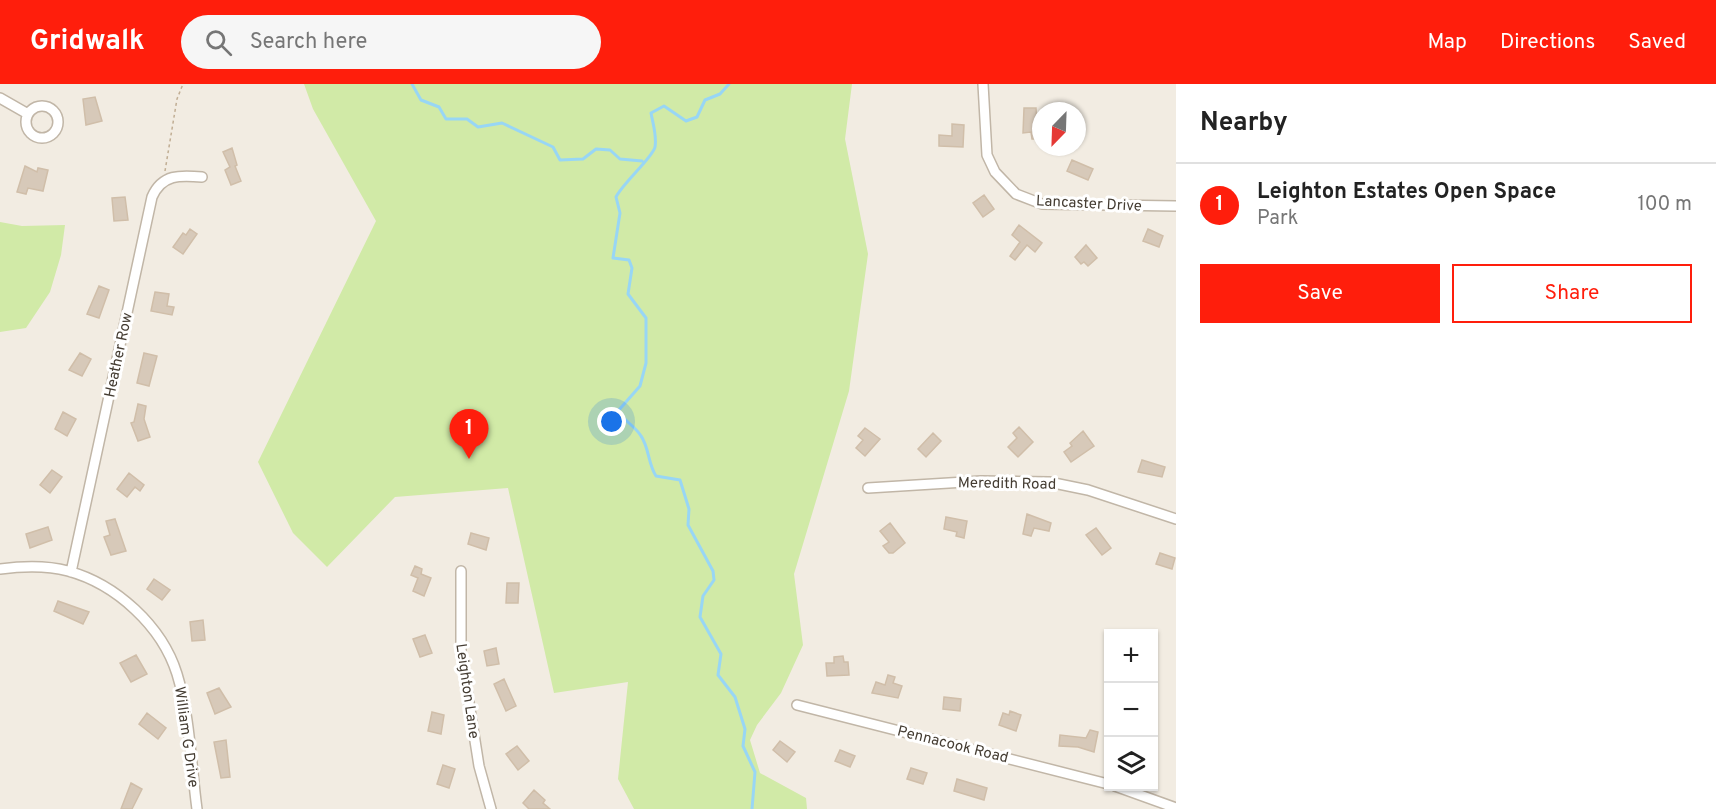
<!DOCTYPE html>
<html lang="en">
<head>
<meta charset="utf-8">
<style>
  :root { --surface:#fff; --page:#f6f6f6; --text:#222; --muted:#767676; --line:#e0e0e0; --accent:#ff1e0c }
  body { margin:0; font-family:Overpass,sans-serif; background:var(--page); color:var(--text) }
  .controls { position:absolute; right:18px; bottom:18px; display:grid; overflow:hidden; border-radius:0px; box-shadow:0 2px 4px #0004 }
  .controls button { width:54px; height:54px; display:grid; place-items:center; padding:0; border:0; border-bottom:2px solid var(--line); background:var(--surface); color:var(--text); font:30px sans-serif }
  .compass { position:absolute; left:1032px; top:18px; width:54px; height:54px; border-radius:50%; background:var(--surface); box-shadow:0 2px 4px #0004; rotate:203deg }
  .you { position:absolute; left:612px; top:338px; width:21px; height:21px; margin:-15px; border:4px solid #fff; border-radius:50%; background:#1a73e8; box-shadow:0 0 0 9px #1a73e833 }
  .badge { display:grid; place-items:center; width:39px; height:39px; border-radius:50%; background:var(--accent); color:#fff; font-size:20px; font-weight:700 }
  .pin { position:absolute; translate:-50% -50px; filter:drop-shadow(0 2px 3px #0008) }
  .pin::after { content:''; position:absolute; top:32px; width:21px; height:18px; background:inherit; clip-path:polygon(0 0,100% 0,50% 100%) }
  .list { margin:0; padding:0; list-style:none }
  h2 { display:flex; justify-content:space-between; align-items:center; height:78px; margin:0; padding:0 24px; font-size:26px }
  h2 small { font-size:20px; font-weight:400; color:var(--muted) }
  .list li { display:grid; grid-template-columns:39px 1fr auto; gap:18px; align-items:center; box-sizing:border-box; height:84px; padding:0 24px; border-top:2px solid var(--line) }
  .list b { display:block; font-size:22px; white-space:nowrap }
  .list p { margin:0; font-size:20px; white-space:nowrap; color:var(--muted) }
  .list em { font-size:20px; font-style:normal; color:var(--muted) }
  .actions { display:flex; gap:12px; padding:18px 24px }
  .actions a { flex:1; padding:14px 0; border:2px solid var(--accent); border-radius:0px; text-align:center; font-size:21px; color:var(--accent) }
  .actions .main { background:var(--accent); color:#fff }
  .icon { flex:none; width:33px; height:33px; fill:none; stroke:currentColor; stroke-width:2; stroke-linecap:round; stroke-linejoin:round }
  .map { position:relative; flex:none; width:1176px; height:725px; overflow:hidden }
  header { display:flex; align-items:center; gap:36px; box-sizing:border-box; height:84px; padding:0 30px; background:var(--accent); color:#fff }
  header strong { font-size:28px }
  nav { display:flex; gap:33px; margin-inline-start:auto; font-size:21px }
  .search { width:420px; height:54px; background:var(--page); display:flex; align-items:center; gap:15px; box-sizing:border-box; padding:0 21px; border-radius:33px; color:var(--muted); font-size:22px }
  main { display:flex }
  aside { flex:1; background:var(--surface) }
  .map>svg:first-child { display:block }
  .green { fill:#d1eaa7 }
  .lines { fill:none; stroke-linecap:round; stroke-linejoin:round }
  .stream { stroke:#98d6f5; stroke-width:3 }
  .building { fill:#d7c9b9; stroke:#d0bea9; stroke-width:1.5 }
  .minor-casing { stroke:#c1b6a7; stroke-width:12 }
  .path { stroke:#c1ae94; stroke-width:1.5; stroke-dasharray:3 3; stroke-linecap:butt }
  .minor { stroke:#fff; stroke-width:9 }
  .labels { text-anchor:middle; stroke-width:6; stroke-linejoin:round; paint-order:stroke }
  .street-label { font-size:15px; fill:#443c32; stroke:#fff }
</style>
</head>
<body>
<header>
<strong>Gridwalk</strong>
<div class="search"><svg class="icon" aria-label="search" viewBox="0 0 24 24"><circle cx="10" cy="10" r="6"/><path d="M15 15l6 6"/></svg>Search here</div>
<nav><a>Map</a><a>Directions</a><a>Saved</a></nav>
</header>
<main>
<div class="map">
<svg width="1176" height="725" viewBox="0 0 1176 725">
  <rect width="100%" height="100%" fill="#f2ece2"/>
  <path class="green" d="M304,0H852L845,55L868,170L849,307L794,490L803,561L781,609L757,641L750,656L760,689L806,714L807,725H634L618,695L628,598L554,609L508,404L395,413L327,483L293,449L258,378L376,137L313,25Z
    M0,138L22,142L65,141L61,171L50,208L26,244L0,248Z"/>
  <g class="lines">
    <path class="stream" d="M412,0L421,16L439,23L446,35H467L478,43L502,39L553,63L560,76L583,75L596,65L610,66L620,75L642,77
      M729,0L720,10L705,16L697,33L686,37L664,22L651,29C653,40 657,52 655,63C653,73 623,99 616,113L620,129L613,174L629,176L632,184L628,210L646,234V279L640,302L618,327C624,337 635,342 641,352C649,363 648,380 656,392L680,396L689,425L688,441L713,487L714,496L703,512L700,533L721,570L718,591L735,613L745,645L743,662L755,688L752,725"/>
  </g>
  <path class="building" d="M95,13L102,37L86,41L83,15Z
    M1024,24H1036L1037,44L1041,43V55H1032L1031,48L1023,49Z
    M952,40L964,41L963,63L939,62V51L952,52Z
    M232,64L237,81L235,82L241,97L231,101L225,86L230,83L223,68Z
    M1072,76L1093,85L1088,96L1067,87Z
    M25,82L37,88L38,84L48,86L43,107L28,104L26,110L17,108Z
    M984,111L994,125L983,133L973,119Z
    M125,113L128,136L114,137L112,114Z
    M1019,141L1042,159L1035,168L1027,161L1015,176L1010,172L1020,158L1012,151Z
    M190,145L197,150L183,170L173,163L183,149L186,151Z
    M1148,145L1163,152L1159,163L1143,157Z
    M1086,161L1097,174L1088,182L1084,178L1081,180L1075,173Z
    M99,202L109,206L99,234L87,230Z
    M155,208L169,210L167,222L174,223L172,231L151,227Z
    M80,269L91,275L82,292L69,286Z
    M144,269L157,272L149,302L137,299Z
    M138,320L146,322L144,335L150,353L138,357L131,339L134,338Z
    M63,328L76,335L67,352L55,345Z
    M1019,343L1033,358L1018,373L1008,363L1017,354L1013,349Z
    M865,344L880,355L865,372L856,364L863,356L858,352Z
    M1083,347L1094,362L1071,378L1064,368L1072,362L1070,359Z
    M933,349L941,357L926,373L918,365Z
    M1142,376L1165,383L1162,393L1138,388Z
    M52,386L62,393L50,409L40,401Z
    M129,389L144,401L140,407L135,403L127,413L117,405Z
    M1027,430L1051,439L1049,447L1034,444L1031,452L1023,450Z
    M946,433L967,437L964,454L956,452L957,448L944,445Z
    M115,435L126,467L111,471L104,453L110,451L106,437Z
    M890,439L905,459L893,469H889L883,462L889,458L880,447Z
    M48,443L52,456L30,464L26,450Z
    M1096,444L1111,464L1102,471L1086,451Z
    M471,449L489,454L486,466L468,460Z
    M1160,469L1175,474L1172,485L1156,480Z
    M415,482L422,485L421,490L431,494L424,512L413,507L418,494L411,491Z
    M154,495L170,506L162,516L147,505Z
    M507,499H519L518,519H506Z
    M58,517L89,528L83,540L54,527Z
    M203,536L205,556L192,557L190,538Z
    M425,551L432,569L420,573L413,555Z
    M496,564L499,580L487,582L484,567Z
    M136,571L147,590L131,598L120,579Z
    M843,572L844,578H848L849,591L827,592L826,579H834V573Z
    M888,591L895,593L893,599L902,602L898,614L872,609L876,598L885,601Z
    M504,595L516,622L506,627L494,600Z
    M219,604L231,623L215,630L207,609Z
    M944,613L961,615L960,627L943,625Z
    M1010,627L1021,631L1016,647L999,641L1003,629L1009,631Z
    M432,628L444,631L441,650L428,647Z
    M147,629L166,644L158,655L139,640Z
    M1090,646L1098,648L1094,668L1078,663L1059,662L1060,651L1086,654Z
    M226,656L230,693L221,694L214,658Z
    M780,657L795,668L787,678L773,666Z
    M517,662L529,677L518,686L506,670Z
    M840,666L855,672L850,683L835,677Z
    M443,681L455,685L449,704L437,700Z
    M911,684L927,689L923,700L907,695Z
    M957,695L987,704L984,716L954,707Z
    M131,699L142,705L132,725H121Z
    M534,706L545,716L543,719L550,725H529L523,719Z"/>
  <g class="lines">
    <g class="minor-casing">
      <path id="minor" d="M983,0L987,71L995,88L1016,110L1042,120L1176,122
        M0,14L28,30
        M26 38a16 16 0 1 1 32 0a16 16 0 1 1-32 0Z
        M868,404L981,397L1049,398L1088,406L1176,435
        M0,485C22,482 46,481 68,487C116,500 162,542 177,590C190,632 191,681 197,725
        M461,487V568L479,682L491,725
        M71,488L152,113C162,90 180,91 202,93
        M797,621L1108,700
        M1115,702L1176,724"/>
    </g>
    <path class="path" d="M165,87L177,15L183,0"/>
    <use href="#minor" class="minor"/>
  </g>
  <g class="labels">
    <g class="street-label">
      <text transform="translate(1089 119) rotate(3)" y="5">Lancaster Drive</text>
      <text transform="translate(118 271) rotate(-78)" y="5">Heather Row</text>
      <text transform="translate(1007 399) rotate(1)" y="5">Meredith Road</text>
      <text transform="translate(468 607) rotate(82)" y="5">Leighton Lane</text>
      <text transform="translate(187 653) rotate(82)" y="5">William G Drive</text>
      <text transform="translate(953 660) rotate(14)" y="5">Pennacook Road</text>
    </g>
  </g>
</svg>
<div class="controls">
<button>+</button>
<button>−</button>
<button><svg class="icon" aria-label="layers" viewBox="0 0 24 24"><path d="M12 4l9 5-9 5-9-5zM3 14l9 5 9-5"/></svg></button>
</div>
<svg class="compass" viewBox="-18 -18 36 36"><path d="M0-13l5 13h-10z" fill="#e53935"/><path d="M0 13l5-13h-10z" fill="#767676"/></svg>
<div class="you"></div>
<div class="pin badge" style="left:469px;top:375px">1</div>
</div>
<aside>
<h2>Nearby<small></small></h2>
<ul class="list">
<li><span class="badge">1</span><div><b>Leighton Estates Open Space</b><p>Park</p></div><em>100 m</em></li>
</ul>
<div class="actions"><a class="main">Save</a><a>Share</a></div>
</aside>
</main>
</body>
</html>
